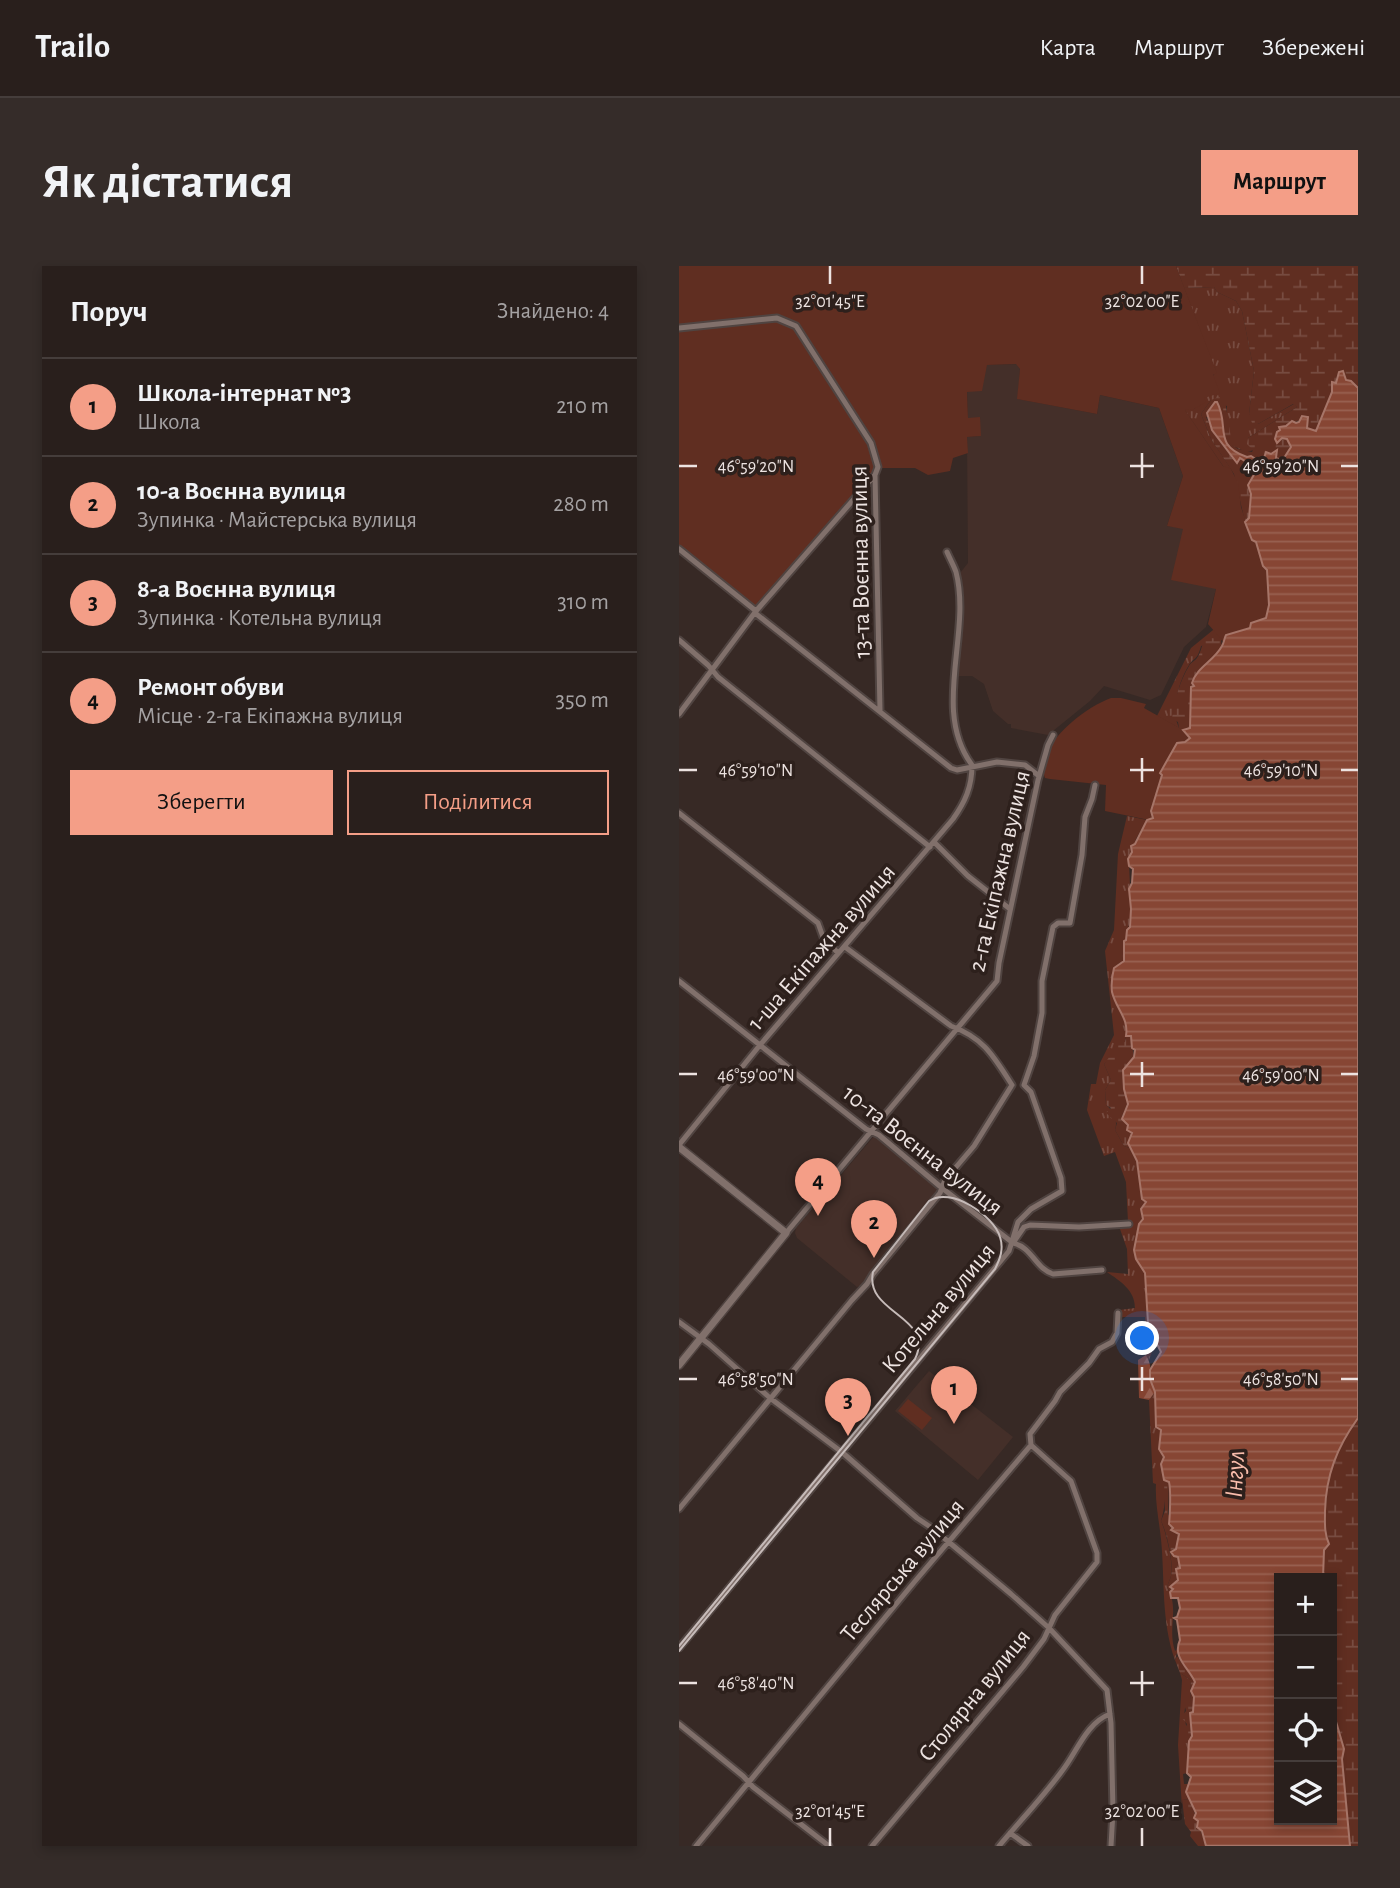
<!DOCTYPE html>
<html lang="uk">
<head>
<meta charset="utf-8">
<style>
  :root { --surface:#291f1c; --page:#352c29; --text:#f1f3f6; --muted:#a5a2a3; --line:#453d3b; --accent:#f49e87 }
  body { margin:0; font-family:"Alegreya Sans",sans-serif; background:var(--page); color:var(--text) }
  .controls { position:absolute; right:21px; bottom:21px; display:grid; overflow:hidden; border-radius:0px; box-shadow:0 4px 10px #0003 }
  .controls button { width:63px; height:63px; display:grid; place-items:center; padding:0; border:0; border-bottom:2px solid var(--line); background:var(--surface); color:var(--text); font:35px sans-serif }
  .you { position:absolute; left:464px; top:1073px; width:24px; height:24px; margin:-18px; border:5px solid #fff; border-radius:50%; background:#1a73e8; box-shadow:0 0 0 10px #1a73e833 }
  .badge { display:grid; place-items:center; width:46px; height:46px; border-radius:50%; background:var(--accent); color:#111; font-size:23px; font-weight:700 }
  .pin { position:absolute; translate:-50% -58px; filter:drop-shadow(0 2px 4px #0008) }
  .pin::after { content:''; position:absolute; top:37px; width:24px; height:21px; background:inherit; clip-path:polygon(0 0,100% 0,50% 100%) }
  .list { margin:0; padding:0; list-style:none }
  h2 { display:flex; justify-content:space-between; align-items:center; height:91px; margin:0; padding:0 28px; font-size:30px }
  h2 small { font-size:23px; font-weight:400; color:var(--muted) }
  .list li { display:grid; grid-template-columns:46px 1fr auto; gap:21px; align-items:center; box-sizing:border-box; height:98px; padding:0 28px; border-top:2px solid var(--line) }
  .list b { display:block; font-size:26px; white-space:nowrap }
  .list p { margin:0; font-size:23px; white-space:nowrap; color:var(--muted) }
  .list em { font-size:23px; font-style:normal; color:var(--muted) }
  .actions { display:flex; gap:14px; padding:21px 28px }
  .actions a { flex:1; padding:16px 0; border:2px solid var(--accent); border-radius:0px; text-align:center; font-size:24px; color:var(--accent) }
  .actions .main { background:var(--accent); color:#111 }
  .icon { flex:none; width:38px; height:38px; fill:none; stroke:currentColor; stroke-width:2; stroke-linecap:round; stroke-linejoin:round }
  .map { position:relative; flex:none; width:679px; height:1580px; overflow:hidden; border-radius:0px }
  header { display:flex; align-items:center; gap:42px; box-sizing:border-box; height:98px; padding:0 35px; background:var(--surface); border-bottom:2px solid var(--line) }
  header strong { font-size:33px }
  nav { display:flex; gap:38px; margin-inline-start:auto; font-size:24px }
  .intro { display:flex; align-items:center; justify-content:space-between; box-sizing:border-box; height:168px; padding:0 42px }
  h1 { margin:0; font-size:49px }
  .button { padding:18px 32px; border-radius:0px; background:var(--accent); color:#111; font-size:24px; font-weight:700 }
  main { display:flex; gap:42px; padding:0 42px }
  aside { flex:1; background:var(--surface); border-radius:0px; box-shadow:0 4px 10px #0003 }
  .map>svg:first-child { display:block }
  .built { fill:#442f29 }
  .grass { fill:url(#grass-tufts) }
  .forest { fill:url(#forest-firs) }
  .wetland { fill:url(#wetland-marsh) }
  .garden { fill:#602e21 }
  .water { fill:url(#water-rules); stroke:#a67568; stroke-width:2 }
  .lines { fill:none; stroke-linecap:round; stroke-linejoin:round }
  .minor-casing { stroke:#504441; stroke-width:9 }
  .tertiary-casing { stroke:#504441; stroke-width:10 }
  .minor { stroke:#81706b; stroke-width:5 }
  .tertiary { stroke:#81706b; stroke-width:7 }
  .tram { stroke:#c6bbb9; stroke-width:2 }
  .ticks { fill:none; stroke:#ede3e1; stroke-width:2.5 }
  .labels { text-anchor:middle; stroke-width:7; stroke-linejoin:round; paint-order:stroke }
  .street-label { font-size:24px; fill:#ede3e1; stroke:#2d201c }
  .water-label { font-size:26px; font-style:italic; fill:#f8bcab; stroke:#2d201c }
  .ticks-label { font-size:18px; text-anchor:middle; fill:#ede3e1; stroke:#2d201c; stroke-width:7; stroke-linejoin:round; paint-order:stroke }
</style>
</head>
<body>
<header>
<strong>Trailo</strong>
<nav><a>Карта</a><a>Маршрут</a><a>Збережені</a></nav>
</header>
<div class="intro"><h1>Як дістатися</h1><a class="button">Маршрут</a></div>
<main>
<aside>
<h2>Поруч<small>Знайдено: 4</small></h2>
<ul class="list">
<li><span class="badge">1</span><div><b>Школа-інтернат №3</b><p>Школа</p></div><em>210 m</em></li>
<li><span class="badge">2</span><div><b>10-а Воєнна вулиця</b><p>Зупинка · Майстерська вулиця</p></div><em>280 m</em></li>
<li><span class="badge">3</span><div><b>8-а Воєнна вулиця</b><p>Зупинка · Котельна вулиця</p></div><em>310 m</em></li>
<li><span class="badge">4</span><div><b>Ремонт обуви</b><p>Місце · 2-га Екіпажна вулиця</p></div><em>350 m</em></li>
</ul>
<div class="actions"><a class="main">Зберегти</a><a>Поділитися</a></div>
</aside>
<div class="map">
<svg width="679" height="1580" viewBox="0 0 679 1580">
  <defs>
    <pattern id="grass-tufts" width="24" height="20" patternUnits="userSpaceOnUse" patternTransform="scale(1.75)"><rect width="24" height="20" fill="#602e21"/><path d="M3 7l-1-3M5 7V3M7 7l1-3M15 17l-1-3M17 17v-4M19 17l1-3" fill="none" stroke="#774c41"/></pattern>
    <pattern id="forest-firs" width="22" height="20" patternUnits="userSpaceOnUse" patternTransform="scale(1.75)"><rect width="22" height="20" fill="#844331"/><path d="M5 1l3.5 6h-7zM16 11l3.5 6h-7z" fill="#965e4f"/></pattern>
    <pattern id="wetland-marsh" width="20" height="14" patternUnits="userSpaceOnUse" patternTransform="scale(1.75)"><rect width="20" height="14" fill="#602e21"/><path d="M1 5h8M5 5V1M11 12h8M15 12V8" fill="none" stroke="#774c41"/></pattern>
    <pattern id="water-rules" width="6" height="5" patternUnits="userSpaceOnUse" patternTransform="scale(1.75)"><rect width="6" height="5" fill="#874634"/><path d="M0 2.5h6" fill="none" stroke="#986151"/></pattern>
  </defs>
  <rect width="100%" height="100%" fill="#372925"/>
  <path class="built" d="M338,98L341,103L339,133L418,148L421,129L480,142L504,210L488,260L504,262L537,323L527,361L505,381L482,429L471,434L425,420L411,435L369,469L332,462V458H329L314,445L305,418L293,410H278L282,344L281,307L289,297L288,171L301,170L289,152L288,126L308,99Z
    M196,869L259,923L258,927L191,1007L187,1018L178,1021L118,972L116,967L117,962Z
    M250,1105L334,1171L299,1214L216,1145Z"/>
  <path class="grass" d="M535,21L538,26L557,35L563,45L575,105L570,148L579,158L615,138L618,141L569,172L575,184L567,186L552,179L548,152V140L532,134L522,148L532,173L552,203L550,204L544,200L505,143H515C526,131 528,115 537,106L505,22Z
    M539,360L547,369L544,375L542,374L522,380C518,395 516,390 510,399C504,408 496,429 498,438L494,446L500,462L478,450L512,382Z
    M448,550L468,554L457,573L450,597L452,643L445,695L439,698V741L449,760L446,776L425,798L432,814L426,824L427,839C435,845 439,855 436,864L445,880L453,883C460,899 460,916 463,933L468,936L456,976L457,993L466,1007L470,1074L474,1083L470,1094L467,1089L466,1051H441V1044L456,1042C456,1024 441,1015 428,1006L449,1008L448,983L441,963V956H449L447,916L436,886L425,890L408,844L412,818H417L421,797L435,769L426,685L435,664L439,588Z
    M476,1126L477,1160L482,1164L480,1182L485,1191C481,1202 485,1209 486,1220C487,1233 485,1244 482,1255C487,1266 495,1299 492,1310C491,1314 489,1317 488,1321C501,1343 488,1362 496,1385L499,1383L496,1394C482,1355 486,1313 482,1273C480,1254 476,1237 477,1218L474,1217L470,1134Z
    M501,1407L512,1414L511,1436L506,1442L505,1449L510,1475L508,1507L504,1508L505,1518H510L511,1534L503,1533V1542L499,1479L503,1414Z"/>
  <path class="forest" d="M467,1089C474,1100 471,1114 476,1126L470,1134L460,1132L459,1094Z"/>
  <path class="wetland" d="M497,0H679V122L667,114L666,108L658,109L657,118L652,119L653,126L637,165L628,162L629,151L610,158L601,164L598,177L605,172L608,173L612,184L605,192L608,196L599,194L592,188H586L585,192L580,195C574,190 571,192 564,190C547,185 543,167 543,151H527C534,165 546,187 559,195L561,192L569,197H576V208L569,219L572,228L570,253L566,256L555,208L532,173L522,148L532,134L540,131L546,134L553,179L559,183L573,186L574,184L568,178L569,172L618,141L614,138L579,158L573,157L570,148L575,105L563,45L557,35L538,26L535,21L505,22Z
    M527,371L542,374L543,381L512,421L511,462L509,468L500,462L499,456L493,453C495,435 501,415 510,400C512,396 516,395 518,392C522,387 523,377 527,371Z
    M447,770H451C458,791 454,830 443,850L453,867L451,874L453,883L445,880L436,864L438,857L427,847L432,842L427,839L426,824L432,814L425,798L441,777L446,776Z
    M679,1152V1580H671L663,1493C665,1479 654,1442 653,1423C651,1386 653,1349 653,1312H644L645,1284L649,1274L646,1270C647,1220 648,1194 679,1152Z
    M485,1214L490,1216L489,1248L500,1268L497,1283L501,1302L497,1303L500,1307L499,1315L495,1317L491,1326L488,1321C489,1317 491,1314 492,1310C495,1299 488,1266 482,1255L486,1245Z
    M498,1390L516,1416L513,1428L515,1431L513,1470L510,1475L506,1463L508,1458L502,1451L507,1445L505,1437L511,1436L512,1414L501,1407L496,1394Z
    M503,1533L511,1534L527,1580H519L511,1570L512,1566L506,1558Z"/>
  <path class="garden" d="M0,0H497L538,107L534,109L541,127L525,132L527,136L515,143L506,144L544,200L552,203L559,217L562,241L573,274L577,276L584,300L588,304L590,339L587,352L572,357L571,362L547,369L544,375L529,358L537,323L492,314L504,263L488,260L504,210L480,142L421,129L418,148L338,133L341,103L337,98L308,99L303,125L288,126L289,152L301,151L302,170L288,171L289,187L274,192L271,205L249,209L236,202H199L78,341L73,340L0,281Z
    M432,432H442L467,438L465,442L504,464L511,472L493,485L472,545L474,552L470,554L426,545L427,519L371,513L366,512C355,480 406,441 432,432Z
    M229,1133L253,1152L243,1164L219,1145Z"/>
  <path class="water" d="M664,105L667,114L672,115L679,122V1152C658,1181 647,1209 646,1245C646,1257 645,1267 650,1278L645,1284L644,1312H600V1554H653V1422L656,1452L665,1483L663,1493L671,1580H527L523,1565L518,1561L519,1555L515,1552L517,1547L507,1526L512,1511L508,1507L510,1475L513,1470L511,1447L514,1446L515,1431L512,1425L516,1416C509,1401 493,1391 501,1374L498,1354L495,1352L498,1351L501,1342L499,1332H492L491,1326L494,1323L491,1321L499,1314L497,1303L501,1302L499,1291L495,1290L492,1286L497,1283L500,1268L492,1264L494,1262L490,1258C491,1249 492,1224 490,1216L485,1214L482,1198L485,1191L480,1183L482,1164L477,1161L476,1126L471,1113V1104L482,1086L479,1080L470,1074L466,1007L457,993L455,984L460,958L464,953L462,943L467,936L463,933L458,895L449,877L453,867L448,864L449,859L443,853L449,838L445,823L444,804L455,791L456,784L453,782L452,770H447C450,752 437,743 433,726C432,718 433,710 435,702L445,695V675L447,674L448,664L451,661L452,643L450,623L453,617L454,603L450,600L449,593L453,586L452,580L456,578L468,554L474,552L472,545L483,509L481,507L498,477L506,476L511,472L504,464L511,462L512,421L515,420L513,417C518,401 535,395 543,380C545,377 545,373 547,369L571,362L572,357L587,352L590,339L588,304L584,300L577,276L573,274L566,256L570,252L572,228L569,219L576,207L574,203L576,197L572,195L569,197L561,192L558,197L533,164L528,147L536,136H538C551,160 533,179 568,191L572,190L580,195L585,192L587,186L592,188L598,184L597,192L608,196L605,192L612,181L608,173L603,172L598,177L596,173L598,166L601,164L600,161L607,160L613,155L617,157L620,156L623,150L629,151L628,162L637,165L653,126V116L657,117L660,106Z"/>
  <g class="lines">
    <g class="minor-casing">
      <path id="minor" d="M0,62L98,52L117,60L192,177L199,201L196,209L201,444
        M0,283L77,345
        M268,286C271,293 275,300 277,306C293,368 252,444 293,499
        M76,347L272,502L278,504L318,496L346,499L360,510
        M0,374L29,399L39,411L251,581
        M0,448L77,345L196,209
        M0,547L139,657L144,671L159,687
        M255,576L289,610L331,643
        M166,681L272,760C305,772 315,791 333,819
        M0,715L187,863L200,869L263,922L334,977C353,981 356,1002 374,1008L423,1004
        M0,879L81,779L274,553C286,536 293,521 293,499
        M107,967L318,715L320,697L359,514L369,479L374,469
        M336,974L345,961L351,959L400,961L450,958
        M0,1056L30,1078L91,1132L164,1187L238,1252L253,1262L332,1328L370,1362L428,1424L432,1457L434,1545L432,1580
        M0,1243L173,1034L188,1018L194,1008L261,927L266,914L295,880L333,819
        M0,1382L330,985L339,956L352,943L383,925L382,912L352,826L345,819L355,790L363,747V715L374,661L379,657H391L403,589L406,551L413,533L416,519
        M0,1458L64,1510L74,1521L150,1580
        M331,1567L349,1580
        M17,1580L237,1314L352,1179L351,1168L376,1135L381,1126L410,1097L420,1083L433,1076L438,1067L439,1047
        M193,1580L344,1401L365,1373L376,1349L418,1296V1287L392,1215L352,1179
        M320,1580C341,1555 364,1531 383,1505C398,1486 407,1457 431,1448"/>
    </g>
    <g class="tertiary-casing">
      <path id="tertiary" d="M0,881L107,967L0,1099"/>
    </g>
    <use href="#minor" class="minor"/>
    <use href="#tertiary" class="tertiary"/>
    <path class="tram" d="M0,1380L236,1093C257,1050 185,1048 194,1006L250,935C272,920 315,950 321,971C325,983 321,993 316,1003L0,1385"/>
  </g>
  <path class="ticks" d="M151,0V18M463,0V18M463,187V212M0,200H18M451,200H475M662,200H679M463,492V516M0,504H18M451,504H475M662,504H679M463,796V821M0,808H18M451,808H475M662,808H679M463,1101V1125M0,1113H18M451,1113H475M662,1113H679M463,1405V1430M0,1417H18M451,1417H475M151,1562V1580M463,1562V1580"/>
  <g class="labels">
    <g class="street-label">
      <text transform="translate(181 296) rotate(-91)" y="8">13-та Воєнна вулиця</text>
      <text transform="translate(320 605) rotate(-77)" y="8">2-га Екіпажна вулиця</text>
      <text transform="translate(142 681) rotate(-49)" y="8">1-ша Екіпажна вулиця</text>
      <text transform="translate(244 884) rotate(38)" y="8">10-та Воєнна вулиця</text>
      <text transform="translate(259 1042) rotate(-50)" y="8">Котельна вулиця</text>
      <text transform="translate(223 1304) rotate(-50)" y="8">Теслярська вулиця</text>
      <text transform="translate(295 1429) rotate(-51)" y="8">Столярна вулиця</text>
    </g>
    <g class="water-label">
      <text transform="translate(555 1208) rotate(-87)" y="9">Інгул</text>
    </g>
  </g>
  <g class="ticks-label">
    <text x="151" y="41">32°01'45"E</text>
    <text x="463" y="41">32°02'00"E</text>
    <text x="77" y="206">46°59'20"N</text>
    <text x="602" y="206">46°59'20"N</text>
    <text x="77" y="510">46°59'10"N</text>
    <text x="602" y="510">46°59'10"N</text>
    <text x="77" y="815">46°59'00"N</text>
    <text x="602" y="815">46°59'00"N</text>
    <text x="77" y="1119">46°58'50"N</text>
    <text x="602" y="1119">46°58'50"N</text>
    <text x="77" y="1423">46°58'40"N</text>
    <text x="151" y="1551">32°01'45"E</text>
    <text x="463" y="1551">32°02'00"E</text>
  </g>
</svg>
<div class="controls">
<button>+</button>
<button>−</button>
<button><svg class="icon" aria-label="locate" viewBox="0 0 24 24"><circle cx="12" cy="12" r="6"/><path d="M12 2v4M12 18v4M2 12h4M18 12h4"/></svg></button>
<button><svg class="icon" aria-label="layers" viewBox="0 0 24 24"><path d="M12 4l9 5-9 5-9-5zM3 14l9 5 9-5"/></svg></button>
</div>
<div class="you"></div>
<div class="pin badge" style="left:275px;top:1158px">1</div>
<div class="pin badge" style="left:195px;top:992px">2</div>
<div class="pin badge" style="left:169px;top:1170px">3</div>
<div class="pin badge" style="left:139px;top:950px">4</div>
</div>
</main>
</body>
</html>
